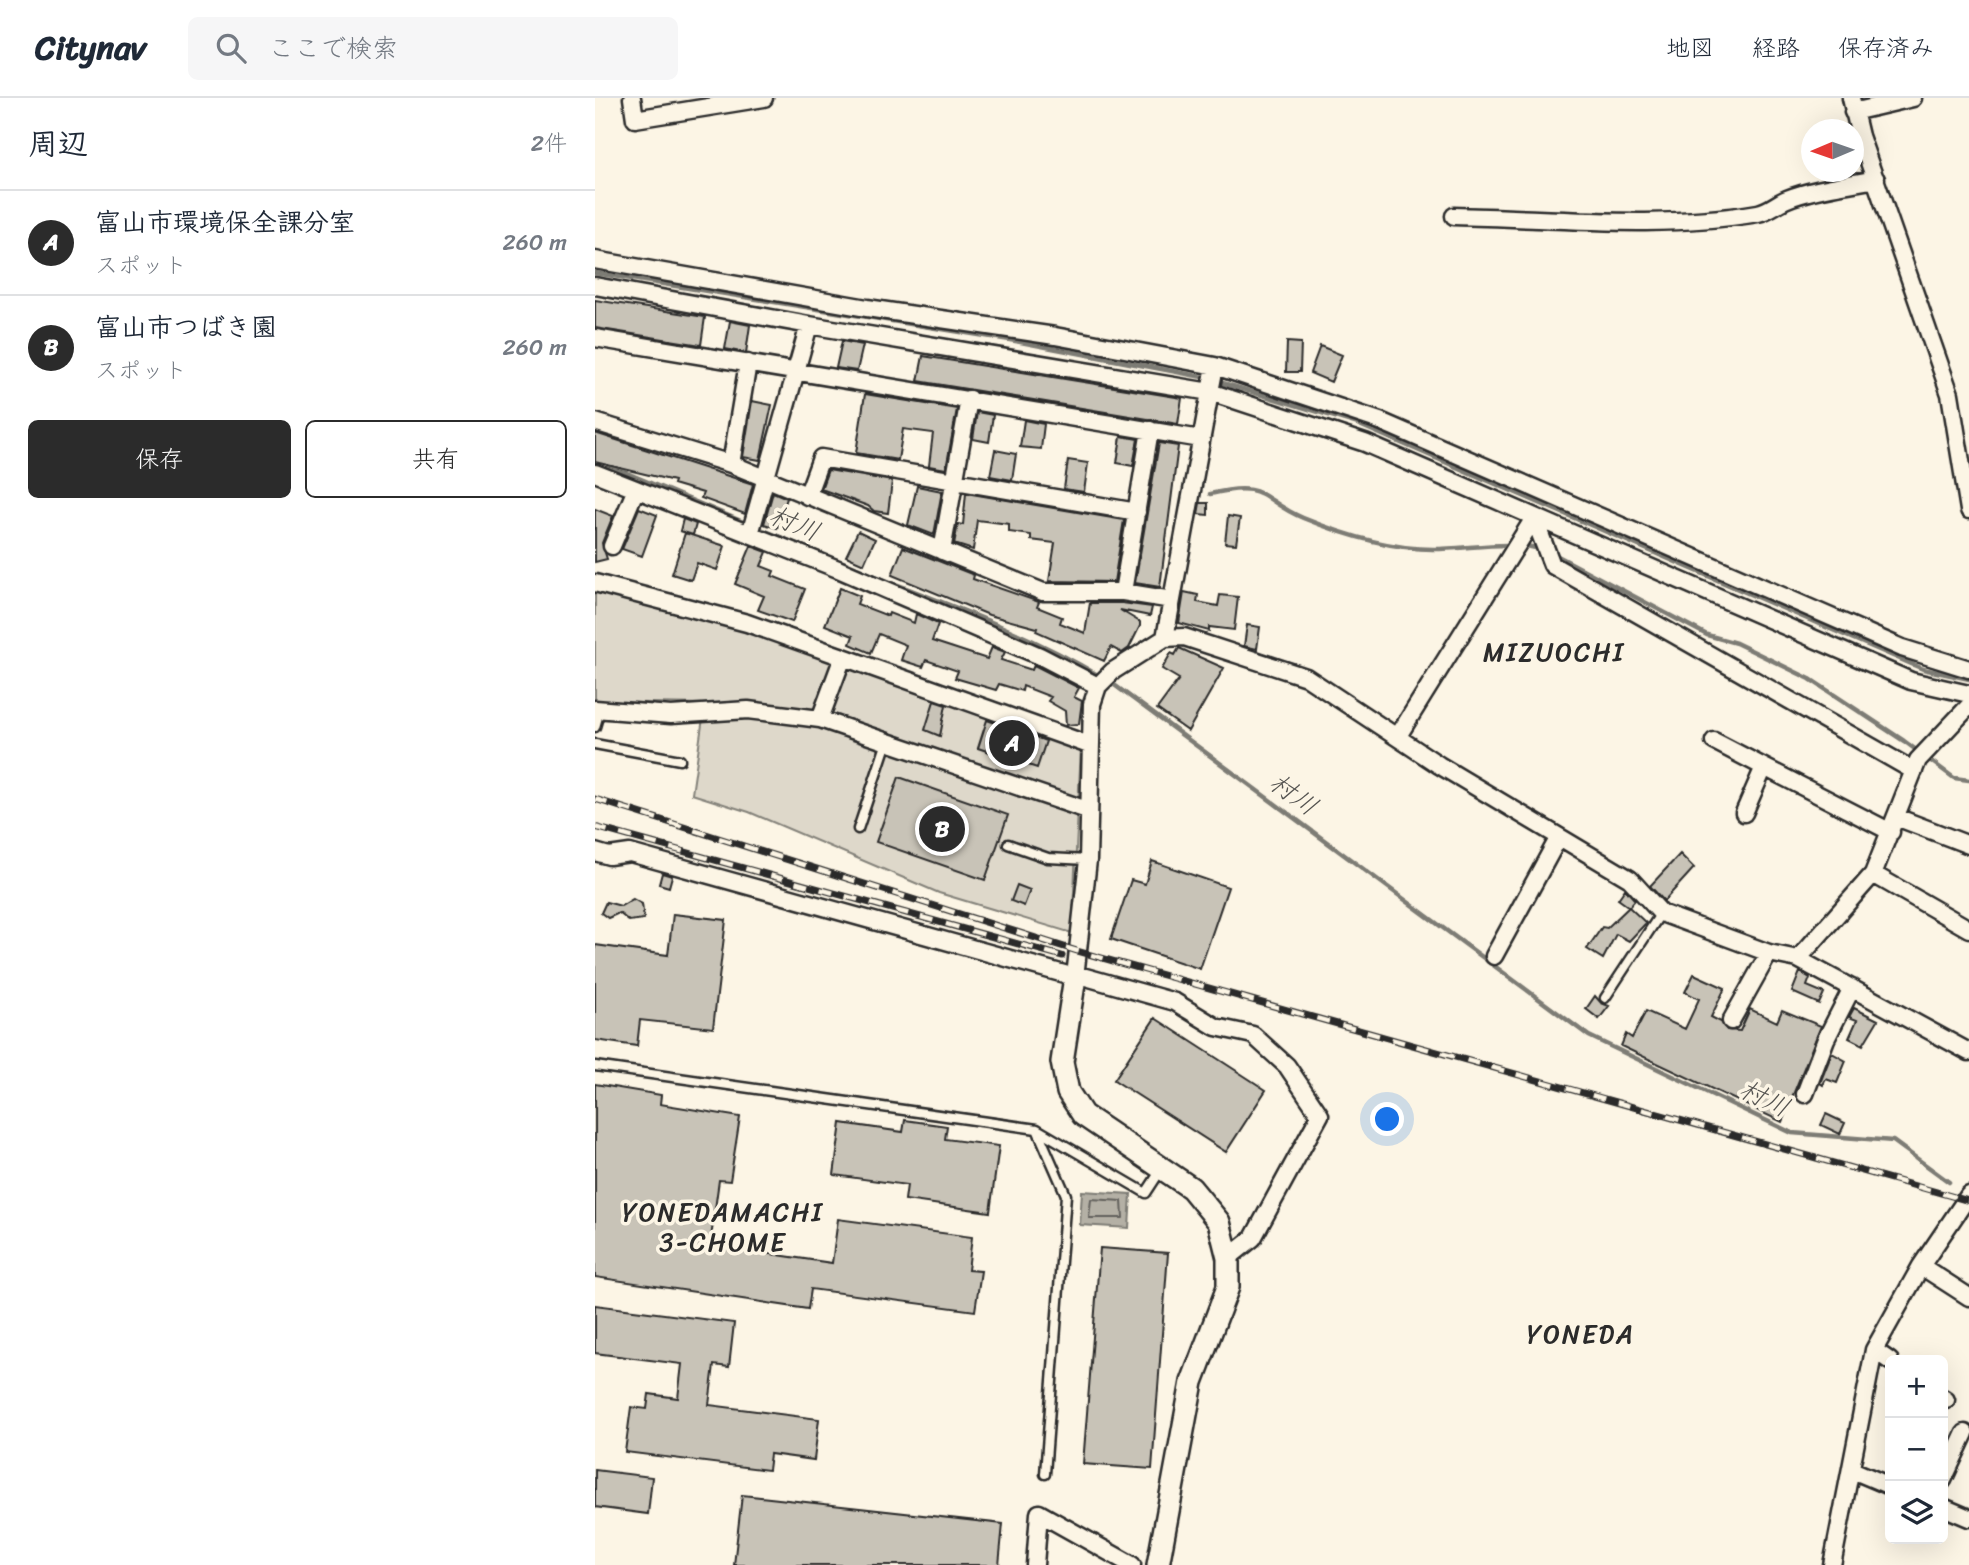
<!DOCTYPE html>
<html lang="ja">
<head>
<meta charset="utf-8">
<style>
  :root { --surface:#fff; --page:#f6f6f7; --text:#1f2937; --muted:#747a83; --line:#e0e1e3; --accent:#2b2b2b }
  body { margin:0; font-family:Sriracha,"Klee One",sans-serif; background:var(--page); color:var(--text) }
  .controls { position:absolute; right:21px; bottom:21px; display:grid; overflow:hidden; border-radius:10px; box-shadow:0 7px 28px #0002 }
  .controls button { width:63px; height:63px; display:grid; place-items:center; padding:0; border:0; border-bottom:2px solid var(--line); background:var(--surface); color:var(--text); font:35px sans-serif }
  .compass { position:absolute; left:1206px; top:21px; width:63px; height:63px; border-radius:50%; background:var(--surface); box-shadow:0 7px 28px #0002; rotate:268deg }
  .you { position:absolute; left:793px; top:1022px; width:24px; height:24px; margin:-18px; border:5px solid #fff; border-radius:50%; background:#1a73e8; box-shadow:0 0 0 10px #1a73e833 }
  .badge { display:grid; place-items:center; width:46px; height:46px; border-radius:50%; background:var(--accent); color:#fff; font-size:23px; font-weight:700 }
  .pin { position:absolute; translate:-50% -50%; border:4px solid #fff; box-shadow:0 2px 7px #0006 }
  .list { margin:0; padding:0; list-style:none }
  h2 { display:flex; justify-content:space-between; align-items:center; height:91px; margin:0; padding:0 28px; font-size:30px }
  h2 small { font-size:23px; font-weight:400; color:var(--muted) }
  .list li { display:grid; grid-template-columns:46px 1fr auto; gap:21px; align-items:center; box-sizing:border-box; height:105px; padding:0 28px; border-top:2px solid var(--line) }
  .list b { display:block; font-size:26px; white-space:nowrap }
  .list p { margin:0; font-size:23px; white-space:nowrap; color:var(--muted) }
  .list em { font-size:23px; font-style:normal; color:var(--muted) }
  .actions { display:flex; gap:14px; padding:21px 28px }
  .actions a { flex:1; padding:16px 0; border:2px solid var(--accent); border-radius:10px; text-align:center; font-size:24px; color:var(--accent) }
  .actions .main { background:var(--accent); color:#fff }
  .icon { flex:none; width:38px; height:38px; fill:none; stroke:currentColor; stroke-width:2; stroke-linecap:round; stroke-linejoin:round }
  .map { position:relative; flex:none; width:1374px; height:1467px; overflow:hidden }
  header { display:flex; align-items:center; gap:42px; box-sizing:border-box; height:98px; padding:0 35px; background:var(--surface); border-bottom:2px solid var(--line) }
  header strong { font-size:33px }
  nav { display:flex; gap:38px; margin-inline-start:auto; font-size:24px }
  .search { width:490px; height:63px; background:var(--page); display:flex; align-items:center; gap:18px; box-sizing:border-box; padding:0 24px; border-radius:10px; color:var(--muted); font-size:26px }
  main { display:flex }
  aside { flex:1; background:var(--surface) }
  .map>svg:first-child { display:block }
  .green { fill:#ded8ca; stroke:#84827a; stroke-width:2 }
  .water { fill:#b4b0a5; stroke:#7d7b74; stroke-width:2 }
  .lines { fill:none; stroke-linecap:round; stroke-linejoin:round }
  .shore { stroke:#62605c; stroke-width:2 }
  .stream { stroke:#7d7b74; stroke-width:4.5 }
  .building { fill:#c8c3b7; stroke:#2b2b2b; stroke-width:2 }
  .lane-casing { stroke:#2b2b2b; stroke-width:13 }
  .street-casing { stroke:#2b2b2b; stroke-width:21 }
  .secondary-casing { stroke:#2b2b2b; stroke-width:26 }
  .lane { stroke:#fcf5e5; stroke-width:8 }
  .street { stroke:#fcf5e5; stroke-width:16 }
  .secondary { stroke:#fcf5e5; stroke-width:21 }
  .rail-casing { stroke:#2b2b2b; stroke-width:7 }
  .rail { stroke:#fcf5e5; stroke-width:4.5; stroke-dasharray:13; stroke-linecap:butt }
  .labels { text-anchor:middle; stroke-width:7; stroke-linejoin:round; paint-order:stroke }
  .water-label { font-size:26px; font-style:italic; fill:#545350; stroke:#fcf5e5 }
  .neighbourhood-label { font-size:26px; letter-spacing:2px; fill:#2b2b2b; stroke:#fcf5e5 }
</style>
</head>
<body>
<header>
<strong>Citynav</strong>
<div class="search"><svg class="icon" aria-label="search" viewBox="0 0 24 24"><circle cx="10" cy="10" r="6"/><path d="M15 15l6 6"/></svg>ここで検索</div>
<nav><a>地図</a><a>経路</a><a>保存済み</a></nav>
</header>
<main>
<aside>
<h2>周辺<small>2件</small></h2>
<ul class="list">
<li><span class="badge">A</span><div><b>富山市環境保全課分室</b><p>スポット</p></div><em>260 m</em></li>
<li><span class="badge">B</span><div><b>富山市つばき園</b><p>スポット</p></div><em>260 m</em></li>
</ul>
<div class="actions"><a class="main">保存</a><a>共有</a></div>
</aside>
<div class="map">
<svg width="1374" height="1467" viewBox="0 0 1374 1467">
  <rect width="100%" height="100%" fill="#fcf5e5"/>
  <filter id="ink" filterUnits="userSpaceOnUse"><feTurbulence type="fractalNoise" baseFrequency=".0143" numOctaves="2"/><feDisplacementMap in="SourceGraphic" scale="14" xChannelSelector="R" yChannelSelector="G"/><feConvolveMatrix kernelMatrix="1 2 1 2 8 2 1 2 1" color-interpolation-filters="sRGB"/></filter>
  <g filter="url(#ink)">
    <path class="green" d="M0,491L154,531L486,648L477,835L344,795L154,714L97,696L110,606L0,604Z"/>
    <path class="water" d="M487,1093L536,1096L534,1130L485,1127Z"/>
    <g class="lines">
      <path class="shore" d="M496,1101L527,1103L528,1120H494Z"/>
      <path class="stream" d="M0,175L415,242L613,280
        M621,283L760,325L1328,571L1374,581
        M7,373L15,368L153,426
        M615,396C673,382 663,401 708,420C747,436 795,451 838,451C865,451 891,446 918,447
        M161,429L234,459
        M927,447L945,451
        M957,455L1112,537L1141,545L1215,581L1309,643L1359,680L1374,682
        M255,468C339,502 429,532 506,579
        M514,583L994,938L1197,1035L1298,1043L1354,1084"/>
    </g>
    <path class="building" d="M0,202L110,219L106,247L0,230Z
      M135,223L155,227L151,255L130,251Z
      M247,243L268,247L262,273L241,270Z
      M692,244L706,245L705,274H691Z
      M725,248L747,257L736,284L715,275Z
      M328,258L587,300L583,326L323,283Z
      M270,296L362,311L351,371L334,368L338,335L308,331L303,362L261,355Z
      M157,303L177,307L165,362L148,359Z
      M382,314L398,317L394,344L378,341Z
      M429,322L449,326L446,351L425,349Z
      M0,335L158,386L150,416L106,400L108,395L78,386L79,383L0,364Z
      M526,338L543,341L538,368L522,365Z
      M564,345L583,348L565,489L540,485Z
      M400,352L421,356L417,382L395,378Z
      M473,362L493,365L489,394L469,391Z
      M233,372L297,383L293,415L279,413L273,408L226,391Z
      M322,388L347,393L339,437L313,427Z
      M178,394L192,400L182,430L169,426Z
      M371,395L529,422L519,484L454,483L460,445L436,442V437L414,434V426L382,422L378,452L359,446L363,426L368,427Z
      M605,405H613V417L603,416Z
      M44,410L62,417L47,458L27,451Z
      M0,411L18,418L7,445L12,461L0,464Z
      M633,418L645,420L641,446L630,445Z
      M88,421L101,426L98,437L85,433Z
      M263,433L280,441L269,466L251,458Z
      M90,435L130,448L122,472L102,465L96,482L77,476Z
      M156,448L172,454L166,468L179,473L177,478L210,491L197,524L163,512L169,498L140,486Z
      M308,449L379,477L378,481L444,504L442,509L467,519L465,525L490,535L495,505H527L557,509L555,518L525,512L545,524V528L534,550L527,555L516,549L509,563L441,533L442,530L394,517L297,477Z
      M245,490L265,498L262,506L293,518L294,515L319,525L321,516L343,526L337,543L392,561L397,549L410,554L406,562L437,572L439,567L484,590L479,599L487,603L484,626L471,627L470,613L453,603L456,599L428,588L427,593L404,586L401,592L360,580L363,573L331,562L328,569L306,562L311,547L284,536L276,555L255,546L258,538L230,527Z
      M589,494L603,497L602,504L623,508L625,497L643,499L639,532L614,529V533L584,525Z
      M652,527L665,529L662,551L649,548Z
      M584,550L629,570L593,633L562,611L584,581L567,571L576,555L580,557Z
      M339,603L351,607L345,638L330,632Z
      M392,622L451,643L442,670L383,650Z
      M304,679L413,717L390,782L281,744Z
      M1085,756L1099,770L1069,803L1055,788Z
      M557,763L633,789L605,871L516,841L536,782L550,786Z
      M67,775L77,778L74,789L64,786Z
      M422,787L435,792L429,808L416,803Z
      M1030,791L1040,802L1034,809L1023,801Z
      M38,801L47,806L49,821L34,823L24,815L13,820L6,815L11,804L26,808Z
      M1034,809L1051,825L1034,843L1021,836L1008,861L992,851L1007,829L1012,830Z
      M78,816L131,822L118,930L45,922L42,948L0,942V847L73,857Z
      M1205,874L1215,880L1212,888L1229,895L1224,906L1197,894Z
      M1099,876L1130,890L1116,919L1126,924L1132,932L1145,933L1155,911L1182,924L1187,912L1226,928L1187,1024L1026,948L1031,936L1037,940L1051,913L1090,931L1104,901L1090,894Z
      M1000,898L1006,905L1014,908L1004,921L991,911Z
      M1259,910L1283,922L1268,947L1254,940L1262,922L1254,919Z
      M560,920L671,992L631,1054L519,982Z
      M1237,955L1251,963L1242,985L1231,981L1228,987L1225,985Z
      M0,986L66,997L65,1006L145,1019L135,1083L124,1082L115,1147L237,1165L243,1121L377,1139L373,1172L386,1173L380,1213L216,1191L213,1211L0,1179Z
      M1231,1016L1250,1025L1245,1036L1226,1027Z
      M310,1022L352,1028L350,1041L404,1048L395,1114L310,1102L312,1087L239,1077L246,1025L308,1034Z
      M505,1150L573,1155L557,1371L488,1366Z
      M0,1207L139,1225L134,1269L119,1267L114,1307L224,1321L219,1362L175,1356L173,1372L30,1354L36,1309L52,1311L54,1296L83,1300L87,1266L0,1255Z
      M0,1372L57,1379L53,1416L0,1409Z
      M147,1397L408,1426L404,1467H139Z"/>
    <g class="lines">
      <g class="lane-casing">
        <path id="lane" d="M0,629L5,612
          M0,646L85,662
          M263,731L292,644
          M413,746L453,760L493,762
          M1010,900L1066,815
          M0,968L442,1031L471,1097L450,1376
          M442,1031L551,1095L566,1072"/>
      </g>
      <g class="street-casing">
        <path id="street" d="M37,0L40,21L169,0
          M1256,0L1265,38L1355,296L1374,412
          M1258,14L1318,0
          M859,118C960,120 1063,132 1163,115C1174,113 1182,105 1192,101C1220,90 1252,87 1281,81
          M0,162L272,210L460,238L620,268L615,294L214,227
          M0,188L214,227L155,436
          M0,240L606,341
          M620,268L785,323L1307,550L1374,571
          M0,324L136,366L448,494H528L577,502
          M136,366L153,265
          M0,375L243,471L445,558L503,588
          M212,398L226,360L542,414
          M17,448L41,391
          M347,453L374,301
          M0,485L152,525L248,559
          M528,494L555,332
          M570,540L615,294L770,345L1316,583L1374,596
          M0,611L76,617L153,612L225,621L492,712
          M225,621L248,559L494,647
          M803,638L939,420L957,467L1319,673
          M1119,643L1169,669
          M1149,715L1169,669L1296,734
          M1301,719L1374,747
          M0,754L14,758L35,755L480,879L493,762L497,606L503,588L518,573L570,540L589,539L711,579L844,667L1035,781L1066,815L1174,855L1203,861L1374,954
          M1278,776L1374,831
          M899,858L964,739
          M1203,861L1278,776L1323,662L1374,608
          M480,876L580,904L621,929L658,937L692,968L725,1017L658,1140L633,1160
          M1136,923L1174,855
          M1210,996L1231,941L1257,890
          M1326,1168L1374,1199
          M1279,1252L1295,1263
          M1348,1300L1351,1302
          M1257,1372L1295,1388
          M1348,1382L1370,1335
          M1348,1409L1374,1420
          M440,1467L444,1415L537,1467
          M1237,1467L1279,1252L1326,1168L1374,1097"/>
      </g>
      <g class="secondary-casing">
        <path id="secondary" d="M480,879L467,964L473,994L488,1017L596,1090L624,1124L633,1160V1189L597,1284L563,1467"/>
      </g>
      <use href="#lane" class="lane"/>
      <use href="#street" class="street"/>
      <use href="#secondary" class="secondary"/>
      <g class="rail-casing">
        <path id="rail" d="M0,701L482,853L1374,1103
          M0,729L467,858"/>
      </g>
      <use href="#rail" class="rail"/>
    </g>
  </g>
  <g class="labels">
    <g class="water-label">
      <text transform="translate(200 425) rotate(23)" y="9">村川</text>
      <text transform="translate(699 696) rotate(36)" y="9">村川</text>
      <text transform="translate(1170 1000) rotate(26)" y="9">村川</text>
    </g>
    <g class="neighbourhood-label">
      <text x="959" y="563">MIZUOCHI</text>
      <text x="128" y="1123">YONEDAMACHI<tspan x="128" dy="30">3-CHOME</tspan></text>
      <text x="986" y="1245">YONEDA</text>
    </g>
  </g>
</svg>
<div class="controls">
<button>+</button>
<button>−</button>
<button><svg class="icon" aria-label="layers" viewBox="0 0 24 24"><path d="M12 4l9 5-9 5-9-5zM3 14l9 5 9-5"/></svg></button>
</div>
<svg class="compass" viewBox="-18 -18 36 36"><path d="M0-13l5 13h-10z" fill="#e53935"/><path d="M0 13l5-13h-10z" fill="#747a83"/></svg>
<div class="you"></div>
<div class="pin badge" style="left:417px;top:645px">A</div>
<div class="pin badge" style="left:347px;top:731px">B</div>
</div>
</main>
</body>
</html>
